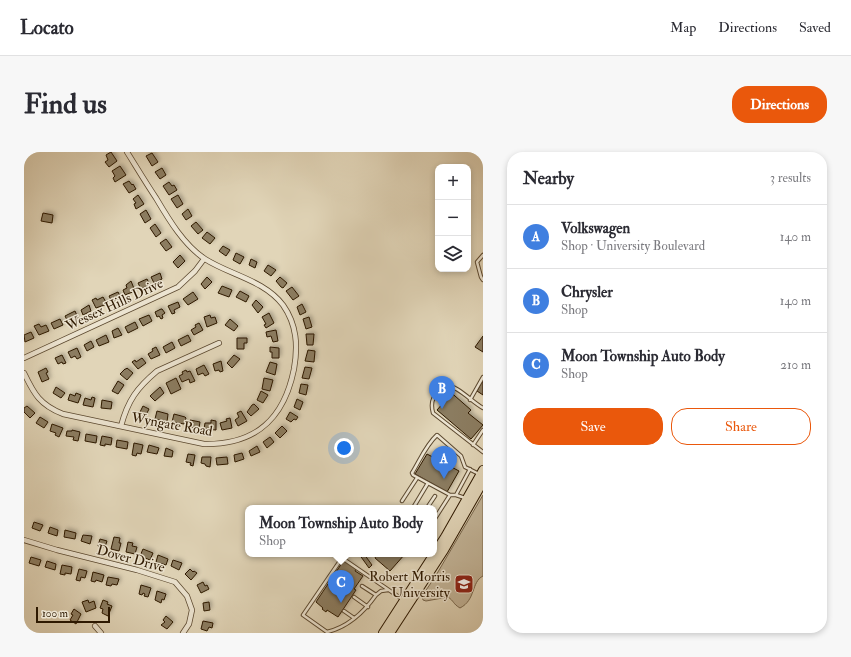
<!DOCTYPE html>
<html lang="en">
<head>
<meta charset="utf-8">
<style>
  :root { --surface:#fff; --page:#f7f7f7; --text:#2b2b33; --muted:#7c7c81; --line:#e1e1e2; --accent:#ea580c }
  body { margin:0; font-family:"IM FELL Double Pica",serif; background:var(--page); color:var(--text) }
  .controls { position:absolute; right:12px; top:12px; display:grid; overflow:hidden; border-radius:8px; box-shadow:0 2px 6px #0003 }
  .controls button { width:36px; height:36px; display:grid; place-items:center; padding:0; border:0; border-bottom:1px solid var(--line); background:var(--surface); color:var(--text); font:20px sans-serif }
  .scale { position:absolute; left:12px; bottom:10px; width:74px; box-sizing:border-box; padding-left:4px; border:2px solid #2e1901; border-top:0; font-size:11px; line-height:14px; white-space:nowrap; color:#2e1901; -webkit-text-stroke:3px #ece4d1; paint-order:stroke }
  .you { position:absolute; left:320px; top:296px; width:14px; height:14px; margin:-10px; border:3px solid #fff; border-radius:50%; background:#1a73e8; box-shadow:0 0 0 6px #1a73e833 }
  .badge { display:grid; place-items:center; width:26px; height:26px; border-radius:50%; background:var(--accent); color:#fff; font-size:13px; font-weight:700 }
  .pin { position:absolute; translate:-50% -33px; filter:drop-shadow(0 1px 2px #0008) }
  .pin::after { content:''; position:absolute; top:21px; width:14px; height:12px; background:inherit; clip-path:polygon(0 0,100% 0,50% 100%) }
  .popup { position:absolute; left:221px; top:353px; width:192px; height:52px; box-sizing:border-box; display:grid; place-content:center; border-radius:8px; background:var(--surface); filter:drop-shadow(0 1px 3px #0005); font-size:13px; white-space:nowrap; color:var(--muted) }
  .popup b { font-size:15px; color:var(--text) }
  .popup::after { content:''; position:absolute; left:50%; top:100%; margin-left:-8px; border:8px solid transparent; border-top-color:var(--surface) }
  .list { margin:0; padding:0; list-style:none }
  h2 { display:flex; justify-content:space-between; align-items:center; height:52px; margin:0; padding:0 16px; font-size:17px }
  h2 small { font-size:13px; font-weight:400; color:var(--muted) }
  .list li { display:grid; grid-template-columns:26px 1fr auto; gap:12px; align-items:center; box-sizing:border-box; height:64px; padding:0 16px; border-top:1px solid var(--line) }
  .list b { display:block; font-size:15px; white-space:nowrap }
  .list p { margin:0; font-size:13px; white-space:nowrap; color:var(--muted) }
  .list em { font-size:13px; font-style:normal; color:var(--muted) }
  .actions { display:flex; gap:8px; padding:12px 16px }
  .actions a { flex:1; padding:9px 0; border:1px solid var(--accent); border-radius:16px; text-align:center; font-size:14px; color:var(--accent) }
  .actions .main { background:var(--accent); color:#fff }
  .icon { flex:none; width:22px; height:22px; fill:none; stroke:currentColor; stroke-width:2; stroke-linecap:round; stroke-linejoin:round }
  .map { position:relative; flex:none; width:459px; height:481px; overflow:hidden; border-radius:16px }
  header { display:flex; align-items:center; gap:24px; box-sizing:border-box; height:56px; padding:0 20px; background:var(--surface); border-bottom:1px solid var(--line) }
  header strong { font-size:19px }
  nav { display:flex; gap:22px; margin-inline-start:auto; font-size:14px }
  .intro { display:flex; align-items:center; justify-content:space-between; box-sizing:border-box; height:96px; padding:0 24px }
  h1 { margin:0; font-size:28px }
  .button { padding:10px 18px; border-radius:16px; background:var(--accent); color:#fff; font-size:14px; font-weight:700 }
  main { display:flex; gap:24px; padding:0 24px }
  aside { flex:1; background:var(--surface); border-radius:16px; box-shadow:0 2px 6px #0003 }
  .map>svg:first-child { display:block }
  .green { fill:#c3b599; stroke:#78674d }
  .building { fill:#8b7b60; stroke:#2e1901; filter:url(#shadow) }
  .lines { fill:none; stroke-linecap:round; stroke-linejoin:round }
  .lane-casing { stroke:#5b482f; stroke-width:4.5 }
  .street-casing { stroke:#5b482f; stroke-width:6 }
  .primary-casing { stroke:#2e1901; stroke-width:10 }
  .lane { stroke:#ece4d1; stroke-width:2.5 }
  .street { stroke:#ece4d1; stroke-width:4.5 }
  .primary { stroke:#e1d5b8; stroke-width:8 }
  .labels { text-anchor:middle; stroke-width:3; stroke-linejoin:round; paint-order:stroke }
  .street-label { font-size:14px; fill:#2e1901; stroke:#ece4d1 }
  .poi-label { font-size:14px; fill:#2e1901; stroke:#ece4d1; text-anchor:end }
</style>
</head>
<body>
<header>
<strong>Locato</strong>
<nav><a>Map</a><a>Directions</a><a>Saved</a></nav>
</header>
<div class="intro"><h1>Find us</h1><a class="button">Directions</a></div>
<main>
<div class="map">
<svg width="459" height="481" viewBox="0 0 459 481">
  <defs>
    <filter id="shadow"><feDropShadow dx="2" dy="-2" stdDeviation="2" flood-color="#0004"/></filter>
  </defs>
  <rect width="100%" height="100%" fill="#e1d5b8"/>
  <filter id="stains"><feTurbulence type="fractalNoise" baseFrequency=".005" numOctaves="4"/><feColorMatrix values="0 0 0 0 .2 0 0 0 0 .09 0 0 0 0 .02 0 0 0 .5 -.17"/></filter>
  <radialGradient id="worn" r=".72"><stop offset=".6" stop-color="#630" stop-opacity="0"/><stop offset="1" stop-color="#630" stop-opacity=".3"/></radialGradient>
  <path class="green" d="M459,343V424C447,430 452,448 436,456C429,452 430,449 424,445L402,449L399,448L398,444L411,425Z"/>
  <path class="building" d="M87,0L93,9L85,15L81,10L84,8L82,3Z
    M128,1L134,10L128,14L122,4Z
    M96,14L102,23L91,30L89,26L91,24L88,19Z
    M138,16L142,23L136,27L131,20Z
    M105,29L108,33L109,32L112,37L105,41L99,32Z
    M145,30L148,34L150,33L153,38L145,43L139,34Z
    M114,43L120,52L112,57L110,52L112,51L109,47Z
    M154,43L159,52L153,56L147,47Z
    M164,57L168,64L162,68L158,62Z
    M122,58L127,67L121,71L116,62Z
    M19,61L29,63L28,71L17,69Z
    M172,70L179,78L174,82L167,74Z
    M131,72L137,81L132,85L126,76Z
    M183,80L191,86L186,92L178,86Z
    M142,87L148,95L142,99L136,91Z
    M199,94L206,98L202,104L195,99Z
    M212,101L220,105L216,112L209,108Z
    M156,103L161,109L154,116L149,110Z
    M227,107L233,110L231,116L225,113Z
    M244,113L252,118L247,124L240,119Z
    M136,121L138,127L130,131L127,125Z
    M183,125L188,130L181,137L177,132Z
    M256,125L263,131L259,136L257,135L252,129Z
    M123,127L126,133L117,137L114,131Z
    M107,129L111,139L101,143L99,138L103,136L102,133Z
    M198,134L208,138L205,145L194,141Z
    M268,135L275,144L269,148L262,139Z
    M216,139L225,144L222,150L212,145Z
    M94,140L97,146L88,150L85,144Z
    M169,140L174,147L164,153L159,147Z
    M79,145L83,152L72,156L68,148L72,146L73,148Z
    M232,148L239,155L234,161L228,153Z
    M154,150L156,155L150,158L151,161L148,162L144,154Z
    M278,152L282,160L276,163L273,155Z
    M65,153L67,159L59,163L57,158Z
    M137,157H138L141,161L138,163L139,166L137,167L135,164L133,165L131,160Z
    M51,159L54,166L44,170L41,164Z
    M245,161L250,171L242,176L240,173L242,172L238,165Z
    M125,163L128,169L119,174L115,167Z
    M186,163L187,166L191,165L193,171L183,175L180,165Z
    M285,165L288,175L282,177L279,167Z
    M36,167L39,173L30,177L27,171Z
    M206,167L214,174L210,179L201,173Z
    M111,170L114,176L104,181L101,175Z
    M175,171L179,178L170,183L167,178L172,175L171,173Z
    M15,172L17,175L22,173L25,179L15,183L10,174Z
    M94,176L98,183L90,186L88,179Z
    M252,178L254,189L249,190L247,184L243,185L242,180Z
    M7,180L10,186L1,190L0,183Z
    M282,182H290L289,193H283Z
    M82,183L85,190L75,194L72,188Z
    M164,183L167,189L157,194L154,188Z
    M459,184V200L451,195Z
    M213,186H223V191H220V197H213Z
    M67,189L70,195L63,199L60,193Z
    M148,190L151,196L142,201L139,195Z
    M132,195L136,203L127,207L124,202L129,199L128,197Z
    M246,195L255,196V206H248V200H246Z
    M53,196L57,205L53,207L51,204L47,206L44,200Z
    M284,198L291,199L290,210L281,209Z
    M38,203L42,211L39,212L38,210L34,212L31,206Z
    M210,203L216,207L208,216L203,211Z
    M118,206L122,211L114,217L108,210L111,208L112,210Z
    M197,209L199,219L196,220L195,218L191,219L189,212Z
    M246,210L253,212L251,223L242,220Z
    M180,213L185,222L181,224L179,221L174,223L172,217Z
    M281,215L288,216L285,227L278,226Z
    M22,216L24,220L22,221L25,227L18,230L14,220Z
    M103,216L109,221L103,228L96,222L101,217H102Z
    M162,218L163,220L166,219L171,229L166,231L165,227L158,230L155,224L159,222L158,220Z
    M152,226L157,237L147,242L142,231Z
    M240,226L249,228L246,239L238,237Z
    M94,229L100,233L94,242L88,239Z
    M458,230H459V243L453,239Z
    M277,232L284,233L282,243L275,241Z
    M32,235L41,241L37,246L29,241Z
    M136,235L140,241L131,249L126,244Z
    M423,237L447,258L444,261L459,273L447,287L413,258L420,250L416,247Z
    M237,239L244,243L239,251L233,248Z
    M52,241L57,243L54,251L44,248L46,242L51,244Z
    M68,245L71,246L69,255L59,253L61,246L67,248Z
    M273,247L279,250L276,258L270,255Z
    M78,248L88,250L87,257L77,256Z
    M230,252L235,257L227,264L223,260L228,253Z
    M3,254L11,261L6,266L0,260V256Z
    M119,254L125,257L121,265L115,262Z
    M133,259L144,262L143,270L131,267Z
    M217,259L223,269L214,274L211,268L215,265L213,261Z
    M266,260L274,265L272,268L270,267L267,270L262,267Z
    M150,262L161,265L162,266L160,272L148,270Z
    M16,265L24,270L20,276L12,271Z
    M206,266L208,276L198,278L196,271L203,269L202,267Z
    M166,268L176,270L175,276L165,275Z
    M187,268L192,269V278L180,277L181,271H187Z
    M28,272L39,276L35,285L31,283L32,281L26,279Z
    M258,274L263,279L256,286L251,281Z
    M48,278L56,280L54,289L49,288L50,285L42,284L43,279H48Z
    M62,282L73,284L72,291L61,289Z
    M78,284L88,286L87,293L81,292V294L76,293Z
    M246,285L250,290L243,296L239,290Z
    M93,288L104,290L103,297L92,295Z
    M110,291L119,293L117,302L113,301L112,304L108,303Z
    M125,293L135,296L133,302L123,300Z
    M233,294L236,300L227,304L225,299Z
    M142,296L149,299L148,305L140,304Z
    M218,301L220,307L211,310L210,303Z
    M164,302L171,303L169,314L166,313L167,311L162,310Z
    M403,302L435,319L423,340L391,322Z
    M178,305H187L186,315L182,314L181,312L177,311Z
    M203,305L204,312L193,313L192,306Z
    M10,370L19,373L16,379L8,376Z
    M26,375L34,378L33,384L24,381Z
    M41,378L52,381L51,387L40,385Z
    M59,383L68,384L66,392L57,389Z
    M90,385L96,386L95,391H97L95,399L87,397Z
    M76,387L83,389L81,395L74,394Z
    M104,390L109,391L108,394L113,395L111,402L102,400Z
    M119,397L129,401L126,408L116,404Z
    M335,402H340L348,413L345,416Z
    M353,402H381L366,419L351,406Z
    M134,403L144,407L142,413L132,410Z
    M7,405L17,408L15,414L5,411Z
    M149,408L158,411L155,418L147,414Z
    M320,408L332,417L331,419L339,424L330,437L332,438L314,465L303,458L302,460L298,457L299,456L292,450Z
    M23,409L32,412L31,418L21,415Z
    M38,413L48,415L47,422L41,421V423L36,422Z
    M55,417L63,419L61,426L57,425L56,429L52,428Z
    M166,417L169,420L170,419L173,421L167,428L161,422Z
    M69,420L80,423L78,430L72,428L71,430L67,429Z
    M84,425L95,427L93,433L88,432L87,434L82,433Z
    M179,430L181,434L183,433L185,437L177,441L173,433Z
    M117,433L127,436L124,445L120,444L121,442L119,441L118,443L115,442Z
    M133,439L142,442L140,448L138,447L137,451L131,448Z
    M64,448L65,451L70,449L72,456L62,460L58,450Z
    M79,448L84,450L83,452L88,454L84,464L78,461L79,457L76,456Z
    M185,450L186,458L180,459L179,451Z
    M50,457L57,462L52,472L46,468L49,463L47,462Z
    M142,464L149,470L143,477L137,473L141,470L139,468Z
    M179,469L189,471L188,476L185,475L183,479L177,477Z"/>
  <g class="lines">
    <g class="lane-casing">
      <path id="lane" d="M459,103L453,110L457,125L459,128
        M446,248L459,225
        M459,256C448,250 434,234 422,233C412,242 405,246 409,261L459,300
        M449,293L459,278
        M432,343L446,317
        M441,346L432,343H426L389,323L388,321C396,308 402,293 413,283L437,304L441,315L455,322
        M378,349L393,326
        M389,356L404,331
        M403,356L411,344
        M410,368L426,343
        M338,434L352,443L357,439L364,438
        M352,443C340,460 324,475 303,480L279,463L318,406L378,447
        M330,445L344,455
        M320,459L330,466"/>
    </g>
    <g class="street-casing">
      <path id="street" d="M0,206L154,135L171,119L180,107
        M0,221C10,242 16,253 39,262L180,292C232,293 260,267 270,217C274,194 273,173 259,153C240,128 206,123 181,107C160,93 145,68 132,46C122,31 113,16 103,0
        M97,274C104,248 113,236 133,219L195,191
        M0,388L33,398L113,418L151,430L163,444L168,458L165,472L159,481
        M71,474L77,481"/>
    </g>
    <g class="primary-casing">
      <path id="primary" d="M359,481L421,385L459,318
        M366,481L420,398L459,330"/>
    </g>
    <use href="#lane" class="lane"/>
    <use href="#street" class="street"/>
    <use href="#primary" class="primary"/>
  </g>
  <defs>
    <g id="university-square" transform="scale(1)"><rect x="-9" y="-9" width="18" height="18" rx="4" fill="#8f2418" stroke="#ece4d1"/><path d="M0-5L7-2L0 1L-7-2ZM-4 1L0 2.5L4 1V4Q0 6-4 4Z" fill="#fff"/></g>
  </defs>
  <g fill-rule="evenodd">
    <use href="#university-square" x="440" y="432"/>
  </g>
  <g class="labels">
    <g class="street-label">
      <text transform="translate(90 152) rotate(-25)" y="5">Wessex Hills Drive</text>
      <text transform="translate(148 272) rotate(10)" y="5">Wyngate Road</text>
      <text transform="translate(107 406) rotate(15)" y="5">Dover Drive</text>
    </g>
    <g class="poi-label">
      <text x="426" y="429">Robert Morris<tspan x="426" dy="16">University</tspan></text>
    </g>
  </g>
  <rect width="100%" height="100%" filter="url(#stains)"/>
  <rect width="100%" height="100%" fill="url(#worn)"/>
</svg>
<div class="controls">
<button>+</button>
<button>−</button>
<button><svg class="icon" aria-label="layers" viewBox="0 0 24 24"><path d="M12 4l9 5-9 5-9-5zM3 14l9 5 9-5"/></svg></button>
</div>
<div class="scale">100 m</div>
<div class="you"></div>
<div class="pin badge" style="left:420px;top:327px;background:#3f7fe0">A</div>
<div class="pin badge" style="left:418px;top:257px;background:#3f7fe0">B</div>
<div class="pin badge" style="left:317px;top:451px;background:#3f7fe0">C</div>
<div class="popup"><b>Moon Township Auto Body</b>Shop</div>
</div>
<aside>
<h2>Nearby<small>3 results</small></h2>
<ul class="list">
<li><span class="badge" style="background:#3f7fe0">A</span><div><b>Volkswagen</b><p>Shop · University Boulevard</p></div><em>140 m</em></li>
<li><span class="badge" style="background:#3f7fe0">B</span><div><b>Chrysler</b><p>Shop</p></div><em>140 m</em></li>
<li><span class="badge" style="background:#3f7fe0">C</span><div><b>Moon Township Auto Body</b><p>Shop</p></div><em>210 m</em></li>
</ul>
<div class="actions"><a class="main">Save</a><a>Share</a></div>
</aside>
</main>
</body>
</html>
